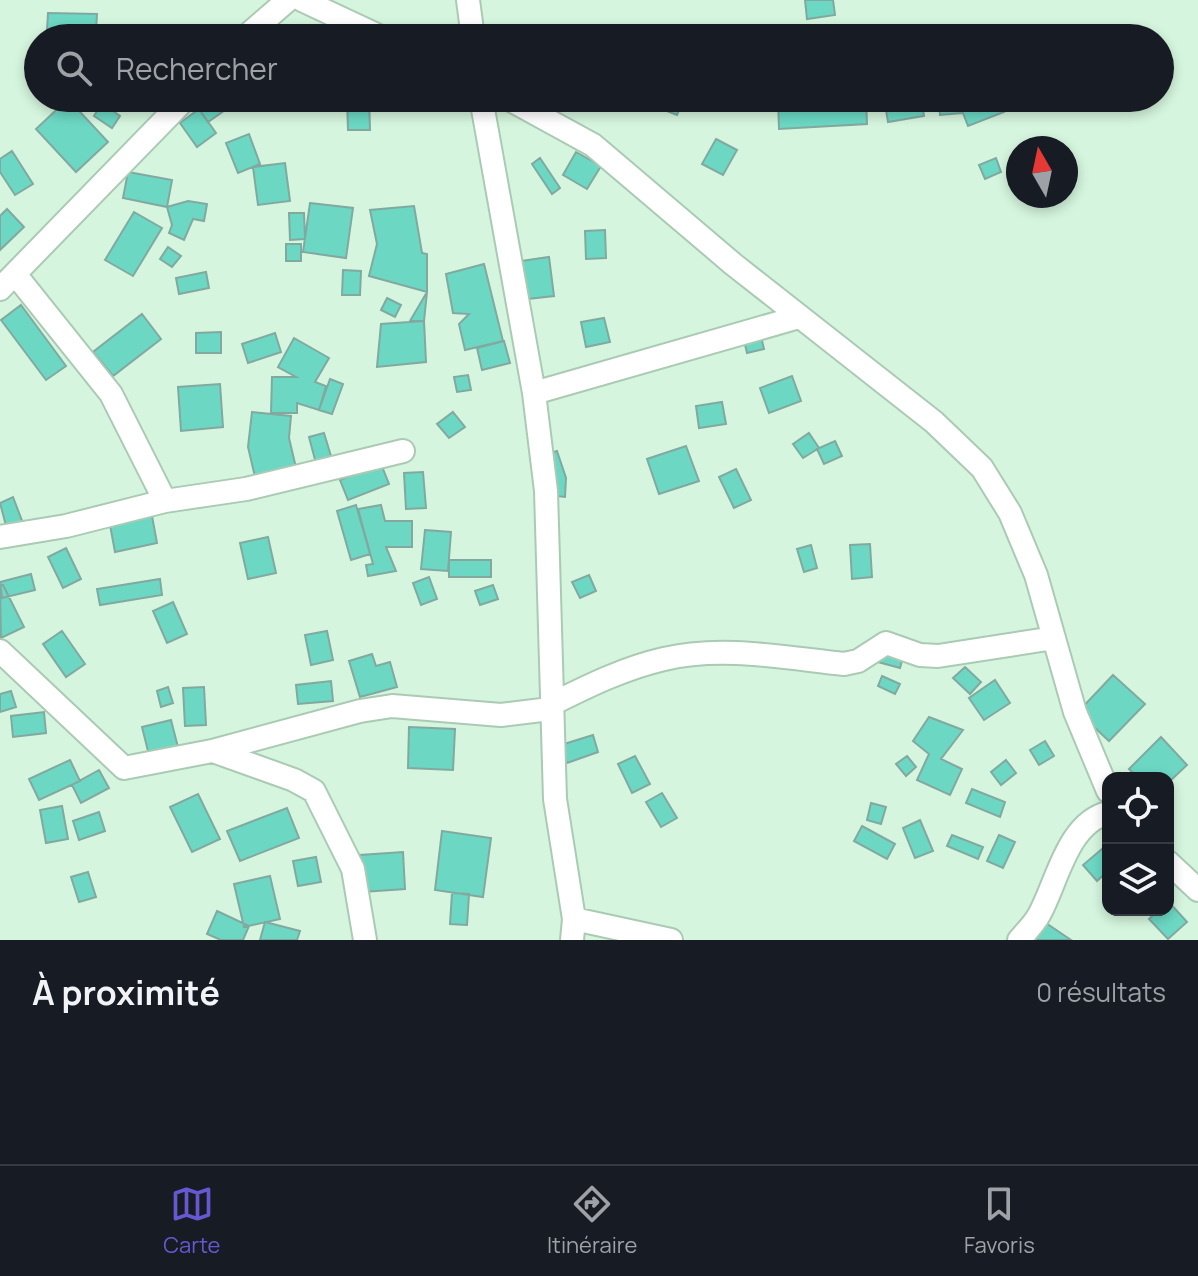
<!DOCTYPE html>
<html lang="fr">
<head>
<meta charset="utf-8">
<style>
  :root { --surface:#171b24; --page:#242831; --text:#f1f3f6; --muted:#9ea1a6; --line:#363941; --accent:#6758d1 }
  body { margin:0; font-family:Manrope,sans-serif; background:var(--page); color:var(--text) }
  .controls { position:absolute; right:24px; bottom:24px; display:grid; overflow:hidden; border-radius:16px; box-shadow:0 4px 12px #0003 }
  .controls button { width:72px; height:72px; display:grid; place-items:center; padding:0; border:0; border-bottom:2px solid var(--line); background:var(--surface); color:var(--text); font:40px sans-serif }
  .compass { position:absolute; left:1006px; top:136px; width:72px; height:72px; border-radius:50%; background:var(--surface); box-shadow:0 4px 12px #0003; rotate:351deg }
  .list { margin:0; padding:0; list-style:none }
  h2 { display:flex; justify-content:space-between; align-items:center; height:104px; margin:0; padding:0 32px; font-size:34px }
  h2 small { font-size:26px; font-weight:400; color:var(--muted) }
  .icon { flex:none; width:44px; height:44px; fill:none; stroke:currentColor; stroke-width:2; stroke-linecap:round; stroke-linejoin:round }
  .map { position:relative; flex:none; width:1198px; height:940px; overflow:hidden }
  .search { position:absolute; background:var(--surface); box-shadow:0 4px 12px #0003; left:24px; right:24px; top:24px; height:88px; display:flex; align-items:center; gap:20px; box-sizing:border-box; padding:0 28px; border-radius:44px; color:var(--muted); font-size:30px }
  .sheet { height:224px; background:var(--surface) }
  nav { display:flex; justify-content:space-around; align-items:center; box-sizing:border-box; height:112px; border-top:2px solid var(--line); background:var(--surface); font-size:22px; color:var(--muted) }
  nav a { display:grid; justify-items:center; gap:4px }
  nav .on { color:var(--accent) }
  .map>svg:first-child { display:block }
  .building { fill:#6cd8c4; stroke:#81a9a0; stroke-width:2 }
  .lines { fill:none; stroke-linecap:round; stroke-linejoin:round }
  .street-casing { stroke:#abcab4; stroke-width:26 }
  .street { stroke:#fff; stroke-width:22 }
</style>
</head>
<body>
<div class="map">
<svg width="1198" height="940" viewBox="0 0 1198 940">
  <rect width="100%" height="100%" fill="#d5f5de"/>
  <path class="building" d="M805,0H833L835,15L807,19Z
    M48,13L97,14L96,31L47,30Z
    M867,28L869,38H854L853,31Z
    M853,29L854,38H831L830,33Z
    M215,98H242L208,122L199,109Z
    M254,98H282L284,106L256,110Z
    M347,98H369L370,130H348Z
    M633,98H684L677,115Z
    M866,98L867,124L779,129L778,99Z
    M884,98H921L924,116L888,122Z
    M939,98H999L1004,112L968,126L963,113L940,115Z
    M68,99L108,142L76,172L36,129Z
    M102,103L120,116L112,128L94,116Z
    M199,109L216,133L197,147L180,123Z
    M249,134L260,164L238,173L226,143Z
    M716,139L737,150L723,175L702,164Z
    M12,151L33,184L15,195L0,172V159Z
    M576,152L601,166L587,189L563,175Z
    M540,158L560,188L552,194L532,164Z
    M996,158L1001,172L985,179L979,165Z
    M285,163L290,201L258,205L253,167Z
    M128,172L172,180L167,207L123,198Z
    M188,201L207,204L204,221L193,219L184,240L169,233L172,225L167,207Z
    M310,203L353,208L346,258L303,252Z
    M414,206L422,253L427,254V292L369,276L377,244L370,210Z
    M7,209L24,227L0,250V216Z
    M134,212L162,228L133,276L105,260Z
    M289,213H304L305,239L290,240Z
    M605,230L606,258L586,259L585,231Z
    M286,244H301V261H286Z
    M168,247L181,256L172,267L160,259Z
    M549,257L554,296L519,300L514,262Z
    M484,264L503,341L465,350L459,324L469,314L453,313L446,274Z
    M343,270L361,271L360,295H342Z
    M206,272L209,288L179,294L176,278Z
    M427,292L424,321H410Z
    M387,298L401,305L395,317L381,310Z
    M21,305L66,366L46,380L1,320Z
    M142,314L161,339L113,376L93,352Z
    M604,318L610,342L586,347L581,322Z
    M424,321L426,362L377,367L381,324Z
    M221,332V353H196V333Z
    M760,332L764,349L747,353L743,336Z
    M275,333L281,352L248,363L242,344Z
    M294,338L329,358L315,382L326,386L319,410L297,403V413H271L272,377H296L278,367Z
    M504,341L510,363L482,370L477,348Z
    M468,375L471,390L457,392L454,377Z
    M792,376L801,401L769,413L760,388Z
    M330,379L343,384L332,414L319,410Z
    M220,384L223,427L181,431L178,387Z
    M722,402L726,424L699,428L696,406Z
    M252,412L291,416L289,438L297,472L256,481L248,447Z
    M453,412L465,427L449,438L437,424Z
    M324,433L334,466L318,471L309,437Z
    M809,433L819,448L803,458L793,444Z
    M835,441L842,456L824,464L817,449Z
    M686,446L699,481L659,494L647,459Z
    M557,451L566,478L565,497L548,495L543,455Z
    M381,464L389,484L348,500L340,480Z
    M736,469L751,500L734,508L719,477Z
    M423,472L426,508L406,509L404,473Z
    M13,497L24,526L8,533L0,503Z
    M356,505L370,554L351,560L337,511Z
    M381,505L385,521H412V547H386L396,571L368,576L366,565L373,564L358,509Z
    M152,516L157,543L115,552L110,525Z
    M425,530L451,532L448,571L421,569Z
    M268,537L276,573L248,579L240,543Z
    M870,544L872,577L852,579L850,545Z
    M811,545L817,568L804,572L797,549Z
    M66,548L81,579L63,588L48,557Z
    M449,560H491V577H449Z
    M31,574L35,590L2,598L0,582Z
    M589,575L596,591L580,598L572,582Z
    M429,577L437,599L421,605L413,583Z
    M160,579L162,595L100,605L97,589Z
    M3,585L24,627L1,638L0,586Z
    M493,585L498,599L480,605L475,591Z
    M173,602L187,634L167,643L153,611Z
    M62,631L85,664L66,677L43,644Z
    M327,631L333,660L311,665L305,635Z
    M883,644L905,650L900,668L878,662Z
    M372,654L376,666L390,662L397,687L360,697L349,661Z
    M965,667L981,682L970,694L953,678Z
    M1113,675L1145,704L1109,741L1078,712Z
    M882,676L900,684L895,694L878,686Z
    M995,680L1010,703L984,720L969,698Z
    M331,681L333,701L298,704L296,685Z
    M168,687L173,703L161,707L157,691Z
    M204,687L206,725L185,726L183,688Z
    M11,691L16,707L0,712V694Z
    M44,712L46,733L13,737L11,716Z
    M929,717L963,730L941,759L962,769L950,795L917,780L929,754L913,741Z
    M171,720L179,751L150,759L142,727Z
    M409,727L455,729L453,770L408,768Z
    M593,735L598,752L567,763L561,745Z
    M1161,737L1187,765L1168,783V778H1138L1129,769Z
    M1045,741L1054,756L1039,765L1030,750Z
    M635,756L650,784L632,793L618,764Z
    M907,756L916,767L906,776L896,764Z
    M70,760L80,781L39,800L29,779Z
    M1006,760L1016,773L1001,785L991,772Z
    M99,770L109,788L81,803L72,785Z
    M972,789L1005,802L1000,817L966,803Z
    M662,793L677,818L661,827L646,802Z
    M198,794L220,839L192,852L170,807Z
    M871,803L886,807L881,824L867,820Z
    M62,806L68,839L46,843L40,810Z
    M287,808L299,838L240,861L227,831Z
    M99,812L105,831L79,840L73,821Z
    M920,820L933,851L915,858L903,828Z
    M862,826L895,844L887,859L854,841Z
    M442,831L491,838L483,897L435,890Z
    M952,835L983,847L978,859L947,846Z
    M999,835L1015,842L1003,868L987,861Z
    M1102,849L1108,857V871L1097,881L1083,865Z
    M403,852L405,889L363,892L360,855Z
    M316,857L321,882L298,886L293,861Z
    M88,872L96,897L79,902L71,877Z
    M270,876L280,919L244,927L234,884Z
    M452,893L469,894L467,925L450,924Z
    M1168,901L1187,922L1168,939L1149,919L1158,910H1168Z
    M217,911L249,926L243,940H221L207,934Z
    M1043,921L1071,940H1030Z
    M265,922L300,931L297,940H260Z"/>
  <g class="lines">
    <g class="street-casing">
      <path id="street" d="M302,0L383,38
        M468,0L473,38
        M244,38L288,0
        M481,98L534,393L546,491L555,799L574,919L572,940
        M507,98L593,145L733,264L934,422L982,468L1010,513L1036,575L1075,712L1108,791
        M15,274L111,394L165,501
        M0,289L186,98
        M534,393L799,317
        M0,537L66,526L165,501L246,489L403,451
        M0,651L124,768L212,751L360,711L392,706L501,715L550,709L554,703C590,685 625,668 664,659C722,645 786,658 844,664L858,661L886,643L920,655L938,656L1054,638
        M213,751L294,780L314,791L353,869L365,940
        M1168,862L1198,890
        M574,919L671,940
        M1019,940C1026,932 1034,924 1039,915C1057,883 1067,823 1108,813"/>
    </g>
    <use href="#street" class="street"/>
  </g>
</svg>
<div class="controls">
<button><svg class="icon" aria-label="locate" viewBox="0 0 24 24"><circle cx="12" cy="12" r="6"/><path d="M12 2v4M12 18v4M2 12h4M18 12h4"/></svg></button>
<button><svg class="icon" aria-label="layers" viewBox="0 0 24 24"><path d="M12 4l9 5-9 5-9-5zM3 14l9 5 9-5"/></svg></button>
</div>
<svg class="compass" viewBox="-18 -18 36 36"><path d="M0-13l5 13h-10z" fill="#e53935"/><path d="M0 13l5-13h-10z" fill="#9ea1a6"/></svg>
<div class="search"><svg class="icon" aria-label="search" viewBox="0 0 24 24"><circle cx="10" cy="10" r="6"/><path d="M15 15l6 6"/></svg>Rechercher</div>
</div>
<section class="sheet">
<h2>À proximité<small>0 résultats</small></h2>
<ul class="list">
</ul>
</section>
<nav>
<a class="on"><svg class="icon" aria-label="map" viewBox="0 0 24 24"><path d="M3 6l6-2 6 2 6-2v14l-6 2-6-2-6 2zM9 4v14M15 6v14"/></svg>Carte</a>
<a><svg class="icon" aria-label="directions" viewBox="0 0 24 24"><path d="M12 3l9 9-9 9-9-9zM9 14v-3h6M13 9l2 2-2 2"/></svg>Itinéraire</a>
<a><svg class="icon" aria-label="saved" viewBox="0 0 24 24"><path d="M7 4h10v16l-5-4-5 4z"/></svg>Favoris</a>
</nav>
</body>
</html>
